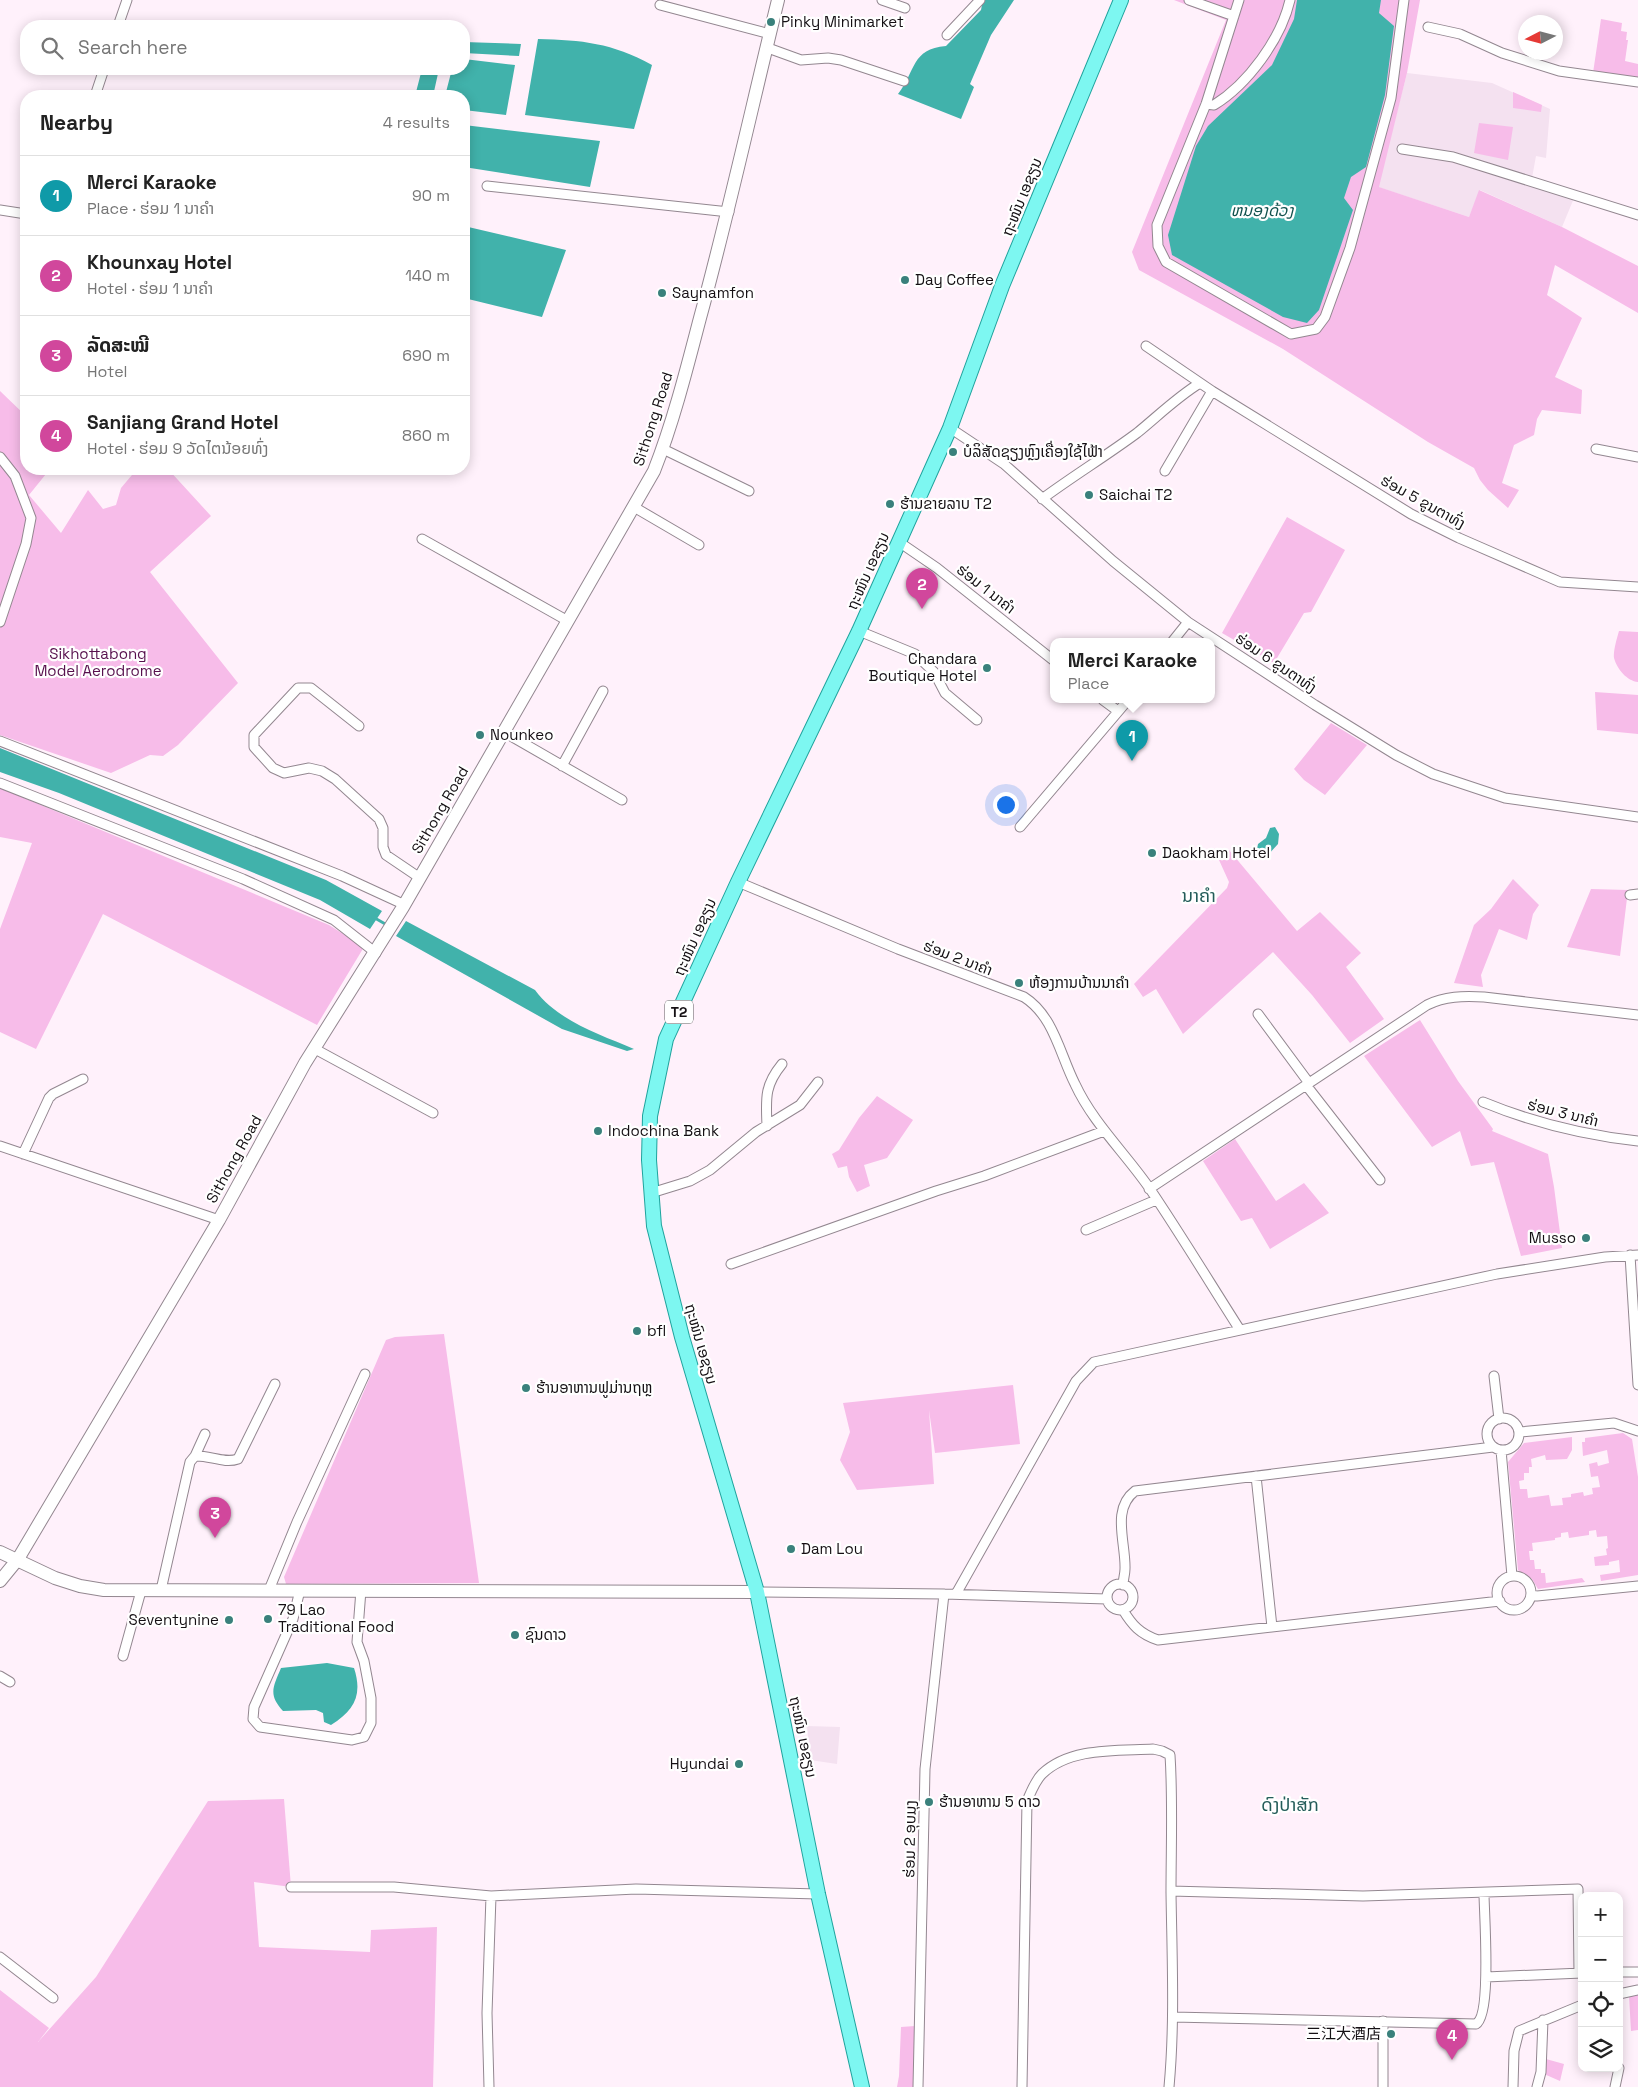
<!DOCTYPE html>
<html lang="en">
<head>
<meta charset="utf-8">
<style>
  :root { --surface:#fff; --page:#f6f6f6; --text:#222; --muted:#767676; --line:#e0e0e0; --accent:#3a817c }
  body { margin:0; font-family:"Space Grotesk","Noto Sans SC","Noto Sans Lao",sans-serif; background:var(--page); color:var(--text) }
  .controls { position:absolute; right:15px; bottom:15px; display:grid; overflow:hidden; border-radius:10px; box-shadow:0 2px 12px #0003 }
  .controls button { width:45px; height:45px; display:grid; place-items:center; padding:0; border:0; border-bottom:1px solid var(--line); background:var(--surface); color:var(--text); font:25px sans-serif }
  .compass { position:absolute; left:1518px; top:15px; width:45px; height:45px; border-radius:50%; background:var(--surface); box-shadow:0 2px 12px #0003; rotate:264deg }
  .you { position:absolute; left:1005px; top:804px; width:18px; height:18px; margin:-12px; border:4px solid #fff; border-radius:50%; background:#1a73e8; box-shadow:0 0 0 8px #1a73e833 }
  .badge { display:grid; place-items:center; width:32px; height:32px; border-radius:50%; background:var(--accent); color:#fff; font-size:16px; font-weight:700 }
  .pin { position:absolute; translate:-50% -41px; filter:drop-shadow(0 1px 2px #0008) }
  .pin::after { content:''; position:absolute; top:26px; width:18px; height:15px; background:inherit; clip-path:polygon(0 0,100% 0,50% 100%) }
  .popup { position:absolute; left:1050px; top:638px; width:165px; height:65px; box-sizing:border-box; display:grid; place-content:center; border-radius:10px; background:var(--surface); filter:drop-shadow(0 1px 4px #0005); font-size:16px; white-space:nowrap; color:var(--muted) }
  .popup b { font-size:19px; color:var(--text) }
  .popup::after { content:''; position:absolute; left:50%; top:100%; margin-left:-10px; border:10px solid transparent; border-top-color:var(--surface) }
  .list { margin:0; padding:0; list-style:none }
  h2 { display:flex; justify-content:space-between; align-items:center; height:65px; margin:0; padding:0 20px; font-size:21px }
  h2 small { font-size:16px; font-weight:400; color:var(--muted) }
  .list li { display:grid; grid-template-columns:32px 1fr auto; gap:15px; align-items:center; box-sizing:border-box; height:80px; padding:0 20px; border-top:1px solid var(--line) }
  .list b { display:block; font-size:19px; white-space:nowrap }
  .list p { margin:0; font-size:16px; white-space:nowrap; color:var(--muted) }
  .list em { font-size:16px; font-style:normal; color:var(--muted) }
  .icon { flex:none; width:28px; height:28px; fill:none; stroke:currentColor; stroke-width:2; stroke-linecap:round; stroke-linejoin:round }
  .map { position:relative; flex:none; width:1638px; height:2087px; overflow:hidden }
  .search { position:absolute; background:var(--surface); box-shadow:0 2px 12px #0003; left:20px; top:20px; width:450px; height:55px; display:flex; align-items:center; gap:12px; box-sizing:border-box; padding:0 18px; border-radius:20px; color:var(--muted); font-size:19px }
  .panel { position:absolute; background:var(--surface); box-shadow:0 2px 12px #0003; left:20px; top:90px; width:450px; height:385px; border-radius:20px }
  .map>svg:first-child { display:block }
  .built { fill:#f4e1f0 }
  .green { fill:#f7bce9 }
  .water { fill:#41b2ab }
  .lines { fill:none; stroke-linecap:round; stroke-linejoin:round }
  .stream { stroke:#41b2ab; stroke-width:3 }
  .street-casing { stroke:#938790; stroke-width:11 }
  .secondary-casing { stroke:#938790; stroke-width:14 }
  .primary-casing { stroke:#20a39d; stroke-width:16 }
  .street { stroke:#fff; stroke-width:9 }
  .secondary { stroke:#fff; stroke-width:12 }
  .primary { stroke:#7df7f1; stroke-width:14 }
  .poi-dot { fill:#3a817c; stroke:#fff; stroke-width:2 }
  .labels { text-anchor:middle; stroke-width:4.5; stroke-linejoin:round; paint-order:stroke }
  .shield { fill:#fff; stroke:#5b585a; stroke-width:1 }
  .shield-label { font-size:14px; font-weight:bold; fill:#151014 }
  .poi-label { font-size:15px; fill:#151014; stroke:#fff; text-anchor:start }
  .street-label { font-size:15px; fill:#151014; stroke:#fff }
  .park-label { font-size:15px; fill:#57104d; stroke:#fff }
  .water-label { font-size:16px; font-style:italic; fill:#11524e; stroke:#fff }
  .quarter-label { font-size:18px; fill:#235c59; stroke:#fff }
</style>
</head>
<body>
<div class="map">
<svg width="1638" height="2087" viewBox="0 0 1638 2087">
  <rect width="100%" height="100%" fill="#fff1fb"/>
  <path class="built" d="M1407,73L1492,83L1550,109L1546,158L1536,156L1532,178L1577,191L1562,227L1480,190L1469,217L1378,187Z
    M807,1726L840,1727L837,1764L810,1760Z"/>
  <path class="green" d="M1174,0H1420L1407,73L1379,187L1469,217L1479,190L1562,227L1638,266V313L1555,265L1547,295L1582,318L1555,377L1582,390L1581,414L1542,410L1537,419L1534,435L1514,445L1502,483L1519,490L1508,508L1488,490L1480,480L1474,468L1428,442L1283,349L1139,270L1132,252L1226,20Z
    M1601,19L1622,23L1621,31L1627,32L1626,40H1628L1625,61L1638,64V78L1593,73Z
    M1513,92L1542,105L1541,112L1513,108Z
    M1479,123L1513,127L1508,160L1474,153Z
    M0,391L26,416V469H50L29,495L61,533L88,490L103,509L116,505L121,488L137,469H168L211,516L150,572L238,683L178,745L163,756L150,755L111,773L0,735Z
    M1287,517L1345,550L1311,612L1304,613L1274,663L1222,633Z
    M1619,631L1638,632V682C1627,681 1617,669 1614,658C1613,651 1617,638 1619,631Z
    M1595,692L1638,695V734L1597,730Z
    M1331,723L1367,745L1325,795L1304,780L1294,769Z
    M0,788L329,925L364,947L317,1025L103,914L36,1049L0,1032V929L32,843L0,837Z
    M1229,850L1297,931L1320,912L1361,953L1346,967L1384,1019L1350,1043L1312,995L1273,952L1183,1034L1156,989L1143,997L1134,984L1227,888L1229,882L1219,860Z
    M1513,879L1539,905L1533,914L1527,940L1499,929L1481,975L1483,987L1454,983L1474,925L1491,909Z
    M1591,889L1628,890L1620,956L1567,947Z
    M1420,1020L1458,1081L1493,1129L1492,1131L1548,1154L1554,1187L1562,1248L1521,1256L1494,1162L1471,1166L1460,1131L1432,1147L1364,1056Z
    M877,1096L913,1120L887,1158L864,1165L870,1186L857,1192L849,1177L847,1166L838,1168L832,1154L839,1150L859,1118Z
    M1235,1139L1276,1201L1304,1183L1329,1213L1270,1249L1252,1218L1241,1221L1203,1161Z
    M444,1334L479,1583L286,1584L284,1577L386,1340L395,1337Z
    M1013,1385L1020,1444L935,1453L929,1410L934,1484L857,1490L840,1460L850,1432L843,1403Z
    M1623,1433L1632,1439L1638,1477V1575L1601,1581L1600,1575L1620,1572L1619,1560L1609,1562V1565L1595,1566L1594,1557L1607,1555L1606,1549L1608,1548L1607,1536L1597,1537L1596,1530L1589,1531V1535L1569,1538L1568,1532L1561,1533V1537L1555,1538V1540L1532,1543L1533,1551H1529L1530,1560H1534L1535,1569H1541V1573H1545L1546,1583L1582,1578L1585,1582L1538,1589L1532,1579L1518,1570L1508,1462L1524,1443L1572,1437V1450L1567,1459L1546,1460L1545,1455L1531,1459L1532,1467H1529V1473H1524V1480L1519,1481L1520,1489H1527L1528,1498L1549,1495L1551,1506L1563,1505L1562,1498L1571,1497V1494L1583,1492L1584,1496L1593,1494L1592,1488L1600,1487L1598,1476L1591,1477L1589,1464L1597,1462L1598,1466L1609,1463L1607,1450L1583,1456L1582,1442H1585V1438Z
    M284,1799L291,1887L254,1882L259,1947L370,1952L371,1930L437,1927L433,2087H0V1990L49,2028L38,2042L96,1977L208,1801Z
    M1638,1994V2030L1631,2031L1629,1996Z
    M915,2026L913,2087H897L899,2076L901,2027Z
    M1546,2059L1564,2064L1560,2081L1544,2074Z"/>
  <path class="water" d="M983,0H1014L991,35L970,84L974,87L961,119L898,94C916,71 911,49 946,46L981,10Z
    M1297,0H1381L1379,13L1394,26L1385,95L1366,167L1351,177L1344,198L1353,210L1319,310L1307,323L1283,317L1172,255L1168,235L1196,146L1208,126L1272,65L1294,19Z
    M538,39C582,40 612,43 652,65L634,129L525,115Z
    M464,42L521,44L519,56L464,53Z
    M464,59L515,65L506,115L464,110V96H445L452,69H464Z
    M422,69H439L433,96H415Z
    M464,125L600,141L590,187L464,167Z
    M464,226L566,250L542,317L464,298Z
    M0,748L326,880L382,911L370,929L320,900L59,793L0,772Z
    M1275,827L1279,834L1278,844L1268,855H1261L1257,849L1258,844L1266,838L1270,828Z
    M406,921L535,990C558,1021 599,1034 634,1049L627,1051L562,1029L396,936Z
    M327,1663L354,1668C363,1695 354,1711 331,1725L324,1722L323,1713L316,1710L283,1711C268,1695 273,1687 281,1668Z"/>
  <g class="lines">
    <path class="stream" d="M373,917L387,925"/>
    <g class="street-casing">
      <path id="street" d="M882,0L905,8
        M1189,0L1234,16
        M1239,0L1206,104L1157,225L1158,246L1166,262L1291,334L1316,329L1325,317L1350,248L1391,98L1404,0
        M660,5L770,34
        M118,26L127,0
        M1428,27L1460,34L1502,53L1559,71L1638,82
        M947,35L980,0
        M768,48L801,60L828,58L841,60L904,81
        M95,96L104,69
        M1206,104L1214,105C1248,84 1281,39 1290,0
        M1402,149L1453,157L1638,215
        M487,186L729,212
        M0,210L26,214
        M1146,346L1212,391L1411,514L1459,538L1560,582L1638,587
        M950,428L1004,464L1113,561L1188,622L1315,705L1396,755L1433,774L1505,798L1638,817
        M663,449L749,491
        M1596,449L1638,457
        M0,457L15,476L31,518L26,544L0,622
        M1165,471L1212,391
        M1042,499C1073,476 1106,456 1137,433C1158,416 1177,397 1200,383
        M634,507L699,545
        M422,539L568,621
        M899,542L937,568L1053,660
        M859,631L915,654L934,672L945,693L977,720
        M1172,642L1188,622
        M1103,700L1118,711
        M359,726L311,688H298L254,735V747L273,768L284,773L309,768L322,771L335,779L379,819L383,828V847L386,855L420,878
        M504,732L622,800
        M0,741L342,876L405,905
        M562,766L603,691
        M0,783L243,879L334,920L376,953
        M1020,827L1128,700
        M738,882L898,949L1024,997C1054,1016 1060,1055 1075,1084C1093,1123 1126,1154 1150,1189C1181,1235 1210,1283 1240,1330
        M1630,895L1638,894
        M1258,1014L1309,1083
        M315,1049L433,1113
        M1306,1085L1380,1180
        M1483,1102C1534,1123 1583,1135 1638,1141
        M767,1126C766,1099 764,1086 782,1064
        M0,1146L219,1220
        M23,1154L49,1098L53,1094L83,1079
        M1149,1189L1427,1005C1445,996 1463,996 1484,997L1638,1015
        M651,1193L690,1181L710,1170L756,1132L800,1105L818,1082
        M1086,1230L1156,1200
        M1630,1255L1638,1385
        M731,1264L936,1191L984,1176L1104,1131
        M1494,1376L1499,1419
        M1487 1434a16 16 0 1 1 32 0a16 16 0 1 1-32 0Z
        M1520,1432L1614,1423L1638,1431
        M1501,1450L1512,1576
        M195,1456L205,1434
        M1256,1476L1272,1627
        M1497 1593a17 17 0 1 1 34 0a17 17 0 1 1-34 0Z
        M1107 1597a13 13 0 1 1 26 0a13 13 0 1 1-26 0Z
        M1123,1585C1123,1580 1125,1574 1125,1569C1126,1543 1111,1509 1135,1491L1493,1447
        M161,1590L190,1462L195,1456C209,1455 224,1464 238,1459L275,1384
        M269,1590L297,1522L365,1374
        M300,1590L293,1619L254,1707L253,1719L260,1727L352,1740L364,1737L371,1723V1698L364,1661L357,1642L361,1590
        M757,1592L944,1594L1107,1599
        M956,1594L1076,1381L1094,1362L1497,1274L1605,1257L1638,1255
        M1531,1595L1537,1596L1638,1586
        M1123,1610C1132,1625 1140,1634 1158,1640L1500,1601
        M123,1656L141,1591
        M0,1676L10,1682
        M291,1887H394L491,1896L636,1889L818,1894
        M1171,1891L1363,1896L1578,1889L1579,1973
        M0,1957L53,1998
        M1619,1972H1638
        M1486,1977L1582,1973
        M1619,1994L1638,1990
        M1173,2017L1476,2024C1492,2015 1484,1914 1484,1893
        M1383,2021V2087
        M489,2087L487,2013L491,1896
        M918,2087L925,1769L944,1594
        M1022,2087L1027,1801C1031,1792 1035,1781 1042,1774C1070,1747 1117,1751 1153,1749L1162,1751L1170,1755C1173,1801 1171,1847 1171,1893C1172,1958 1175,2022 1169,2087
        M1513,2087L1514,2051L1519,2031L1582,2005
        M1537,2087L1541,2072L1543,2020
        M1615,2087L1619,2068"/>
    </g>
    <g class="secondary-casing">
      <path id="secondary" d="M0,1552L55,1578L80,1586L104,1590L757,1592
        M0,1581L18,1559L219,1220L305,1063L403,907L654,471C673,423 687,368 700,318C729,212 752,106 778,0"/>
    </g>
    <g class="primary-casing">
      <path id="primary" d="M862,2087L818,1894L757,1592L682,1337L654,1226L649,1160L650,1116L666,1039L738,882L859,631L950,428L1002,286L1121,0"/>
    </g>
    <use href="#street" class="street"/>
    <use href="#secondary" class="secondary"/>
    <use href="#primary" class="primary"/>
  </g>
  <g class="poi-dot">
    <circle cx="771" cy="22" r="5"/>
    <circle cx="905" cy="280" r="5"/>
    <circle cx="662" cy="293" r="5"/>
    <circle cx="953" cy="452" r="5"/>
    <circle cx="1089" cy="495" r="5"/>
    <circle cx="890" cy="504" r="5"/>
    <circle cx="987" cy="668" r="5"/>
    <circle cx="480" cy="735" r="5"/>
    <circle cx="1152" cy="853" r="5"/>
    <circle cx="1019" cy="983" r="5"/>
    <circle cx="598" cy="1131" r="5"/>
    <circle cx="1586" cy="1238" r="5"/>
    <circle cx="637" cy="1331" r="5"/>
    <circle cx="526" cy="1388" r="5"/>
    <circle cx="791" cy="1549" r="5"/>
    <circle cx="268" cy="1619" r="5"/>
    <circle cx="229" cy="1620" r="5"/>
    <circle cx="515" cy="1635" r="5"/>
    <circle cx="739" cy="1764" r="5"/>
    <circle cx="929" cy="1802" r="5"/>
    <circle cx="1391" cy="2034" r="5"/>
  </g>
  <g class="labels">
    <rect class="shield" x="665" y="1000.5" width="28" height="23" rx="4"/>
    <g class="shield-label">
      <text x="679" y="1017">T2</text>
    </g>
    <g class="poi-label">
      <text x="781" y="27">Pinky Minimarket</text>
      <text x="915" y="285">Day Coffee</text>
      <text x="672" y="298">Saynamfon</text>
      <text x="963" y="457">ບໍລິສັດຊຽງຫຼົງເຄື່ອງໃຊ້ໄຟ້າ</text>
      <text x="1099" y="500">Saichai T2</text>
      <text x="900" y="509">ຮ້ານຂາຍລາບ T2</text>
      <text x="977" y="664" text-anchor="end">Chandara<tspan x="977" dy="17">Boutique Hotel</tspan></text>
      <text x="490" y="740">Nounkeo</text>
      <text x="1162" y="858">Daokham Hotel</text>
      <text x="1029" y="988">ຫ້ອງການບ້ານນາຄໍາ</text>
      <text x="608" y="1136">Indochina Bank</text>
      <text x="1576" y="1243" text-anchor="end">Musso</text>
      <text x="647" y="1336">bfl</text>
      <text x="536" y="1393">ຮ້ານອາຫານຟູມ່ານຖຫຼ</text>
      <text x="801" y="1554">Dam Lou</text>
      <text x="278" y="1615">79 Lao<tspan x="278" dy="17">Traditional Food</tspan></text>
      <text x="219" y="1625" text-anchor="end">Seventynine</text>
      <text x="525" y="1640">ຊົນດາວ</text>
      <text x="729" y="1769" text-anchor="end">Hyundai</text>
      <text x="939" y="1807">ຮ້ານອາຫານ 5 ດາວ</text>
      <text x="1381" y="2039" text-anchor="end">三江大酒店</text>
    </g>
    <g class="street-label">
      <text transform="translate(1022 197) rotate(-68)" y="5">ຖະໜົນ ເອຊຽນ</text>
      <text transform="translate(653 419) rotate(-72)" y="5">Sithong Road</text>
      <text transform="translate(1423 502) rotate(29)" y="5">ຮ່ອມ 5 ຂູນຕາທົ່ງ</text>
      <text transform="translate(868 571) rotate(-66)" y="5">ຖະໜົນ ເອຊຽນ</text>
      <text transform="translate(986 589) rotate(38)" y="5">ຮ່ອມ 1 ນາຄຳ</text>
      <text transform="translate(1276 663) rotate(34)" y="5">ຮ່ອມ 6 ຂູນຕາທົ່ງ</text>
      <text transform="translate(440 810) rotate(-60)" y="5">Sithong Road</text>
      <text transform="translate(695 937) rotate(-66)" y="5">ຖະໜົນ ເອຊຽນ</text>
      <text transform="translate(958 958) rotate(21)" y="5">ຮ່ອມ 2 ນາຄຳ</text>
      <text transform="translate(1563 1113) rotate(14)" y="5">ຮ່ອມ 3 ນາຄຳ</text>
      <text transform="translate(234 1159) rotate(-61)" y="5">Sithong Road</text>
      <text transform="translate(701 1344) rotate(74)" y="5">ຖະໜົນ ເອຊຽນ</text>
      <text transform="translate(803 1737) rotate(78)" y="5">ຖະໜົນ ເອຊຽນ</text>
      <text transform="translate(910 1839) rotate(-89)" y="5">ຮ່ອມ 2 ອຸບມຸງ</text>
    </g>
    <g class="park-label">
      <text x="98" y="659">Sikhottabong<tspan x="98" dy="17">Model Aerodrome</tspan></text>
    </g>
    <g class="water-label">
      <text x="1262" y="216">ຫນອງດ້ວງ</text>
    </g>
    <g class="quarter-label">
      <text x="1199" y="902">ນາຄຳ</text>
      <text x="1290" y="1811">ດົງປ່າສັກ</text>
    </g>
  </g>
</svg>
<div class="controls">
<button>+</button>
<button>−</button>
<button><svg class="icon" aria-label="locate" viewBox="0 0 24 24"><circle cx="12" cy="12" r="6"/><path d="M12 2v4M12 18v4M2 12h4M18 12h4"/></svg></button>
<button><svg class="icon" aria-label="layers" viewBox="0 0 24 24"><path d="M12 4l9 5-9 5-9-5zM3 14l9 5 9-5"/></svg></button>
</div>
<svg class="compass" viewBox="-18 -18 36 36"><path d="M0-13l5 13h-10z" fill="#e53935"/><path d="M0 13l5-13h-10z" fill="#767676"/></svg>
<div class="you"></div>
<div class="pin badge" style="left:1132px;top:761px;background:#0f9aa8">1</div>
<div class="popup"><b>Merci Karaoke</b>Place</div>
<div class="pin badge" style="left:922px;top:609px;background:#d1479c">2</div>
<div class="pin badge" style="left:215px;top:1538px;background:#d1479c">3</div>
<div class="pin badge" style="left:1452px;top:2060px;background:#d1479c">4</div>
<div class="search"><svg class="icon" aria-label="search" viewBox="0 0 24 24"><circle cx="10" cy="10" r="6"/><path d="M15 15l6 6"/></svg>Search here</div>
<section class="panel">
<h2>Nearby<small>4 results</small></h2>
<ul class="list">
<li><span class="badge" style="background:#0f9aa8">1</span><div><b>Merci Karaoke</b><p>Place · ຮ່ອມ 1 ນາຄຳ</p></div><em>90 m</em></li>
<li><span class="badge" style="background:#d1479c">2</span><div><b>Khounxay Hotel</b><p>Hotel · ຮ່ອມ 1 ນາຄຳ</p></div><em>140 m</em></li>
<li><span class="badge" style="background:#d1479c">3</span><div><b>ລັດສະໝີ</b><p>Hotel</p></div><em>690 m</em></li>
<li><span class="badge" style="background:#d1479c">4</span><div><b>Sanjiang Grand Hotel</b><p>Hotel · ຮ່ອມ 9 ວັດໄຕນ້ອຍທົ່ງ</p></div><em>860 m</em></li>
</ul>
</section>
</div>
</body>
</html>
